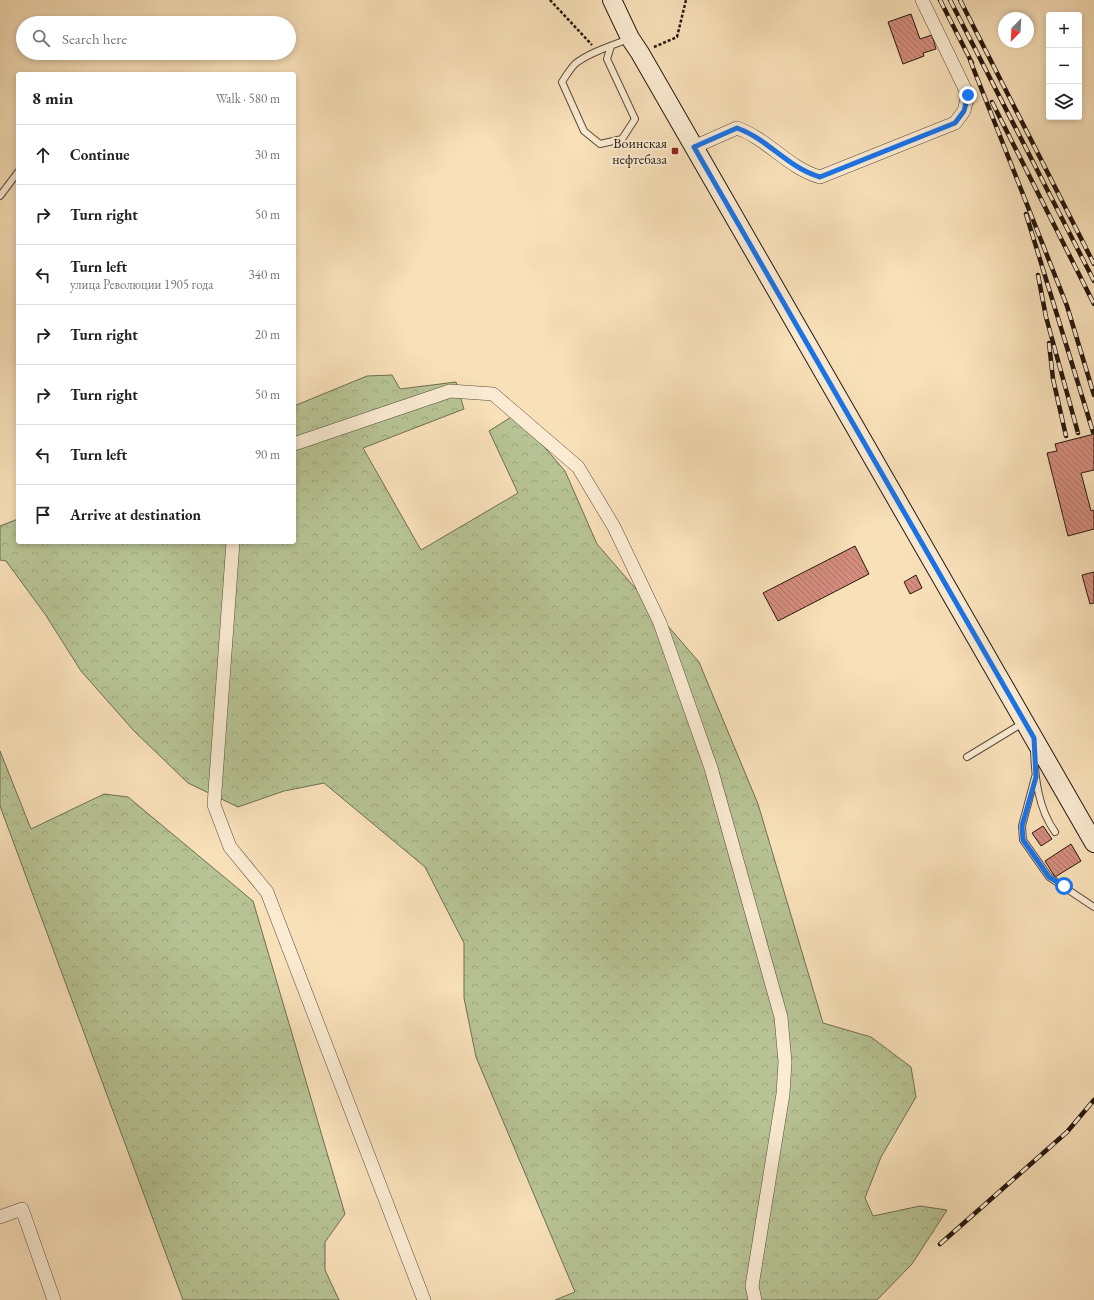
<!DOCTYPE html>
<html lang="en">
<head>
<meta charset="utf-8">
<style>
  :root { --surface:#fff; --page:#f6f6f6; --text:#222; --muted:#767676; --line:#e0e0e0 }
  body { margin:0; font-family:"EB Garamond",serif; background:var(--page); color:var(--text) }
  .controls { position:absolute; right:12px; top:12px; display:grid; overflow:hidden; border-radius:4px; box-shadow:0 2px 6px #0003 }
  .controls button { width:36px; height:36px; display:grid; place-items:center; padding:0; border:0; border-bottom:1px solid var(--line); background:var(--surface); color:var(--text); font:20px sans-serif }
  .compass { position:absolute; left:998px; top:12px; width:36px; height:36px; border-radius:50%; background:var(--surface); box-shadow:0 2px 6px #0003; rotate:204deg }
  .stop { position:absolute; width:12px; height:12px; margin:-9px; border:3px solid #1a73e8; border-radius:50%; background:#fff }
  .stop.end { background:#1a73e8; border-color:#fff; box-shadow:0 1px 4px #0008 }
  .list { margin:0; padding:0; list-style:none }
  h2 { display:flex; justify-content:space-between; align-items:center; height:52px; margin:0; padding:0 16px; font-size:17px }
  h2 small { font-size:13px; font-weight:400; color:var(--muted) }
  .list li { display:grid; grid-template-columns:26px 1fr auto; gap:12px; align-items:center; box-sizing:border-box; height:60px; padding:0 16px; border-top:1px solid var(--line) }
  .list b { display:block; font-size:15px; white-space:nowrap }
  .list p { margin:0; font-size:13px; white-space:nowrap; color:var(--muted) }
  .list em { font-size:13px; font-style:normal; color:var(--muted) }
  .icon { flex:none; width:22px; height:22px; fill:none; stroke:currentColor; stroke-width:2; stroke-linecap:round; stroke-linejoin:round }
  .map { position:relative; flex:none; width:1094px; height:1300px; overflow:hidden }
  .search { position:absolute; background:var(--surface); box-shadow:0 2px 6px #0003; left:16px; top:16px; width:280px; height:44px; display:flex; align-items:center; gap:10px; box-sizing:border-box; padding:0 14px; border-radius:22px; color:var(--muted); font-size:15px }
  .panel { position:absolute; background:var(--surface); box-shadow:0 2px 6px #0003; left:16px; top:72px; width:280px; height:472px; border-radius:4px }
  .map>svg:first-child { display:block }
  .forest { fill:url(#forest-crowns); stroke:#6f6e52 }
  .building { fill:url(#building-back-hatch); stroke:#27180f }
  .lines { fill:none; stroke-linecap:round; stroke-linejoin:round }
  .lane-casing { stroke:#5b4a3a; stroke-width:8 }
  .street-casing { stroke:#5b4a3a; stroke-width:14 }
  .secondary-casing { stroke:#27180f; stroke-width:20 }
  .path { stroke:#27180f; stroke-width:2.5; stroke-dasharray:3 2; stroke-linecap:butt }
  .lane { stroke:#faebd2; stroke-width:6 }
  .street { stroke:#faebd2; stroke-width:13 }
  .secondary { stroke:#faebd2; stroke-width:18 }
  .rail-casing { stroke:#27180f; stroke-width:4.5 }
  .rail { stroke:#faebd2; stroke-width:3; stroke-dasharray:9; stroke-linecap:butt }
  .route { stroke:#1a73e8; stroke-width:5 }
  .poi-dot { fill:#8f2418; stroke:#faebd2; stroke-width:1.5 }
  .labels { text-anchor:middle; stroke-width:4; stroke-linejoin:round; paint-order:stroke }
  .poi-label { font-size:14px; fill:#27180f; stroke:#faebd2; text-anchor:end }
</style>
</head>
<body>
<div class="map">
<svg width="1094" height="1300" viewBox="0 0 1094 1300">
  <defs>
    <pattern id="forest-crowns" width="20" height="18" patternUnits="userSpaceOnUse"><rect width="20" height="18" fill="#b7c394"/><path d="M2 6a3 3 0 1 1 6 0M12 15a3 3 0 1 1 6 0" fill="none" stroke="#9da77e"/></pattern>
    <pattern id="building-back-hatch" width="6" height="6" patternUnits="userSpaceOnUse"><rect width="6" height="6" fill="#d58d7e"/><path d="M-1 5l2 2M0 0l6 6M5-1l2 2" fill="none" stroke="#ad7266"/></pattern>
  </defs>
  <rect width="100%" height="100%" fill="#f8e0b9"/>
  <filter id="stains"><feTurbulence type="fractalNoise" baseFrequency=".005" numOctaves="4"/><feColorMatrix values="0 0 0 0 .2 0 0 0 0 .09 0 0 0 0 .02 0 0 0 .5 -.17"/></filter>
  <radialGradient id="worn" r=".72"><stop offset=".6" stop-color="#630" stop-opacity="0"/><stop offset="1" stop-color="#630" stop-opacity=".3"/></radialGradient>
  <path class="forest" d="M392,375L400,389L456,382L464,409L363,448L421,550L518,493L489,431L516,414L565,471L597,544L699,662L758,804L823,1023L871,1037L911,1067L916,1097L881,1157L865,1198L873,1216L920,1206L947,1210L912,1264L877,1300H555L575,1292L476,1057L464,998V943L425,867L324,783L284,791L238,807L188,783L134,731L81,671L45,614L6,561L0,560V526L18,519V542H294V406L367,376Z
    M0,751L31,829L104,794L128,797L253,901L345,1214L325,1242V1270L339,1300H183L0,806Z"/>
  <path class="building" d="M911,14L920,39L932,35L936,49L923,53L924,56L903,64L888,22Z
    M1094,434V470L1081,473L1091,511L1094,510V529L1068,536L1047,453L1057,451L1055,444Z
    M855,546L869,574L778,621L763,593Z
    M1094,572V603L1090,604L1082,575Z
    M916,575L922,588L910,594L904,582Z
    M1043,826L1052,839L1041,846L1032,833Z
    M1071,844L1081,861L1055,877L1045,861Z"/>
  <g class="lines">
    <g class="lane-casing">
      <path id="lane" d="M611,46L607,59L635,119L622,139L600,144L584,131L562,82C566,76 570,69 575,64C588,53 613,45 629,39
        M0,196L18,172
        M1034,750C1035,778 1038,808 1055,832
        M967,757L1023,723
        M1035,777L1022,826L1023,840L1049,877L1094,907"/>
    </g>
    <g class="street-casing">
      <path id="street" d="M694,147L737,128C768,139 788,168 820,177L955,123L964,111L968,95L922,0
        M294,444L450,391L493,394L578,467L614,527L660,623L711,768L781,1017L785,1062L783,1094L752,1286L755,1300
        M233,542L214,805L230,847L267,892L424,1300
        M0,1217L22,1209L54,1300"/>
    </g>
    <g class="secondary-casing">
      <path id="secondary" d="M612,0L630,38L640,53L1094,843"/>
    </g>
    <path class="path" d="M550,0L592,45
      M654,47L677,37L686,0"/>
    <use href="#lane" class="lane"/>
    <use href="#street" class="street"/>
    <use href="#secondary" class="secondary"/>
    <g class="rail-casing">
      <path id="rail" d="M940,0L972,63
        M950,0L1094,281
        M960,0L1094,264
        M970,60L1067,306L1094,395
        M992,102L1094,304
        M1026,214L1093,432
        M1038,275L1046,317L1078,433
        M1049,343L1053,379L1066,436
        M940,1244L1067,1132L1094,1100"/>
    </g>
    <use href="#rail" class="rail"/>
  </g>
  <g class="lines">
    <path class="route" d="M968,95L964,111L955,123L820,177C788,168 768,139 737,128L694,147L1034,738L1036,777L1022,826L1023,840L1049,877L1064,886"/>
  </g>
  <rect class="poi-dot" x="671" y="147" width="8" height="8" rx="2"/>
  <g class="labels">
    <g class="poi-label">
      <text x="667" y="148">Воинская<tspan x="667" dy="16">нефтебаза</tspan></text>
    </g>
  </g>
  <rect width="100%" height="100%" filter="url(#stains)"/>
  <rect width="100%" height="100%" fill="url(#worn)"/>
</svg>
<div class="controls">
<button>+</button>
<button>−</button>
<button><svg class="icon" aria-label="layers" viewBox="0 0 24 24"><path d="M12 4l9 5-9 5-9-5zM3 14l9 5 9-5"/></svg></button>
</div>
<svg class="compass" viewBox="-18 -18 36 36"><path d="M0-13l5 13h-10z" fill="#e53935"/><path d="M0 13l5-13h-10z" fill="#767676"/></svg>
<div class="stop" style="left:1064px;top:886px"></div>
<div class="stop end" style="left:968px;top:95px"></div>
<div class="search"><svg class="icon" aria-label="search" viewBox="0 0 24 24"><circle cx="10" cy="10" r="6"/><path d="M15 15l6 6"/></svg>Search here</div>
<section class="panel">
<h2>8 min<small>Walk · 580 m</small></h2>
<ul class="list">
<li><svg class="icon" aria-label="ahead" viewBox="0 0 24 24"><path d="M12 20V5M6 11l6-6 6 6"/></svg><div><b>Continue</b></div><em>30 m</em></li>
<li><svg class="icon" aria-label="right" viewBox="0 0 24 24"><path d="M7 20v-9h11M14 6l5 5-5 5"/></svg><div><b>Turn right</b></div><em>50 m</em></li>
<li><svg class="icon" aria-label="left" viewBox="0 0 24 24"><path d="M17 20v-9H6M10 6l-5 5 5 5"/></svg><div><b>Turn left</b><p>улица Революции 1905 года</p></div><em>340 m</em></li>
<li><svg class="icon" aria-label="right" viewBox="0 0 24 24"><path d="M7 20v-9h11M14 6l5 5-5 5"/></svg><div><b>Turn right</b></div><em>20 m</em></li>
<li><svg class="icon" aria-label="right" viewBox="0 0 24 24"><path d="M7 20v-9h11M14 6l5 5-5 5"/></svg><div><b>Turn right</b></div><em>50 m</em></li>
<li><svg class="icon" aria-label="left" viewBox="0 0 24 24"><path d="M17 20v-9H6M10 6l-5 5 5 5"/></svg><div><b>Turn left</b></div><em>90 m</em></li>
<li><svg class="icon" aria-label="arrive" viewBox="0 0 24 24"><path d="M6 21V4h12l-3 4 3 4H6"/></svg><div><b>Arrive at destination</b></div></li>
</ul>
</section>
</div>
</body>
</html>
